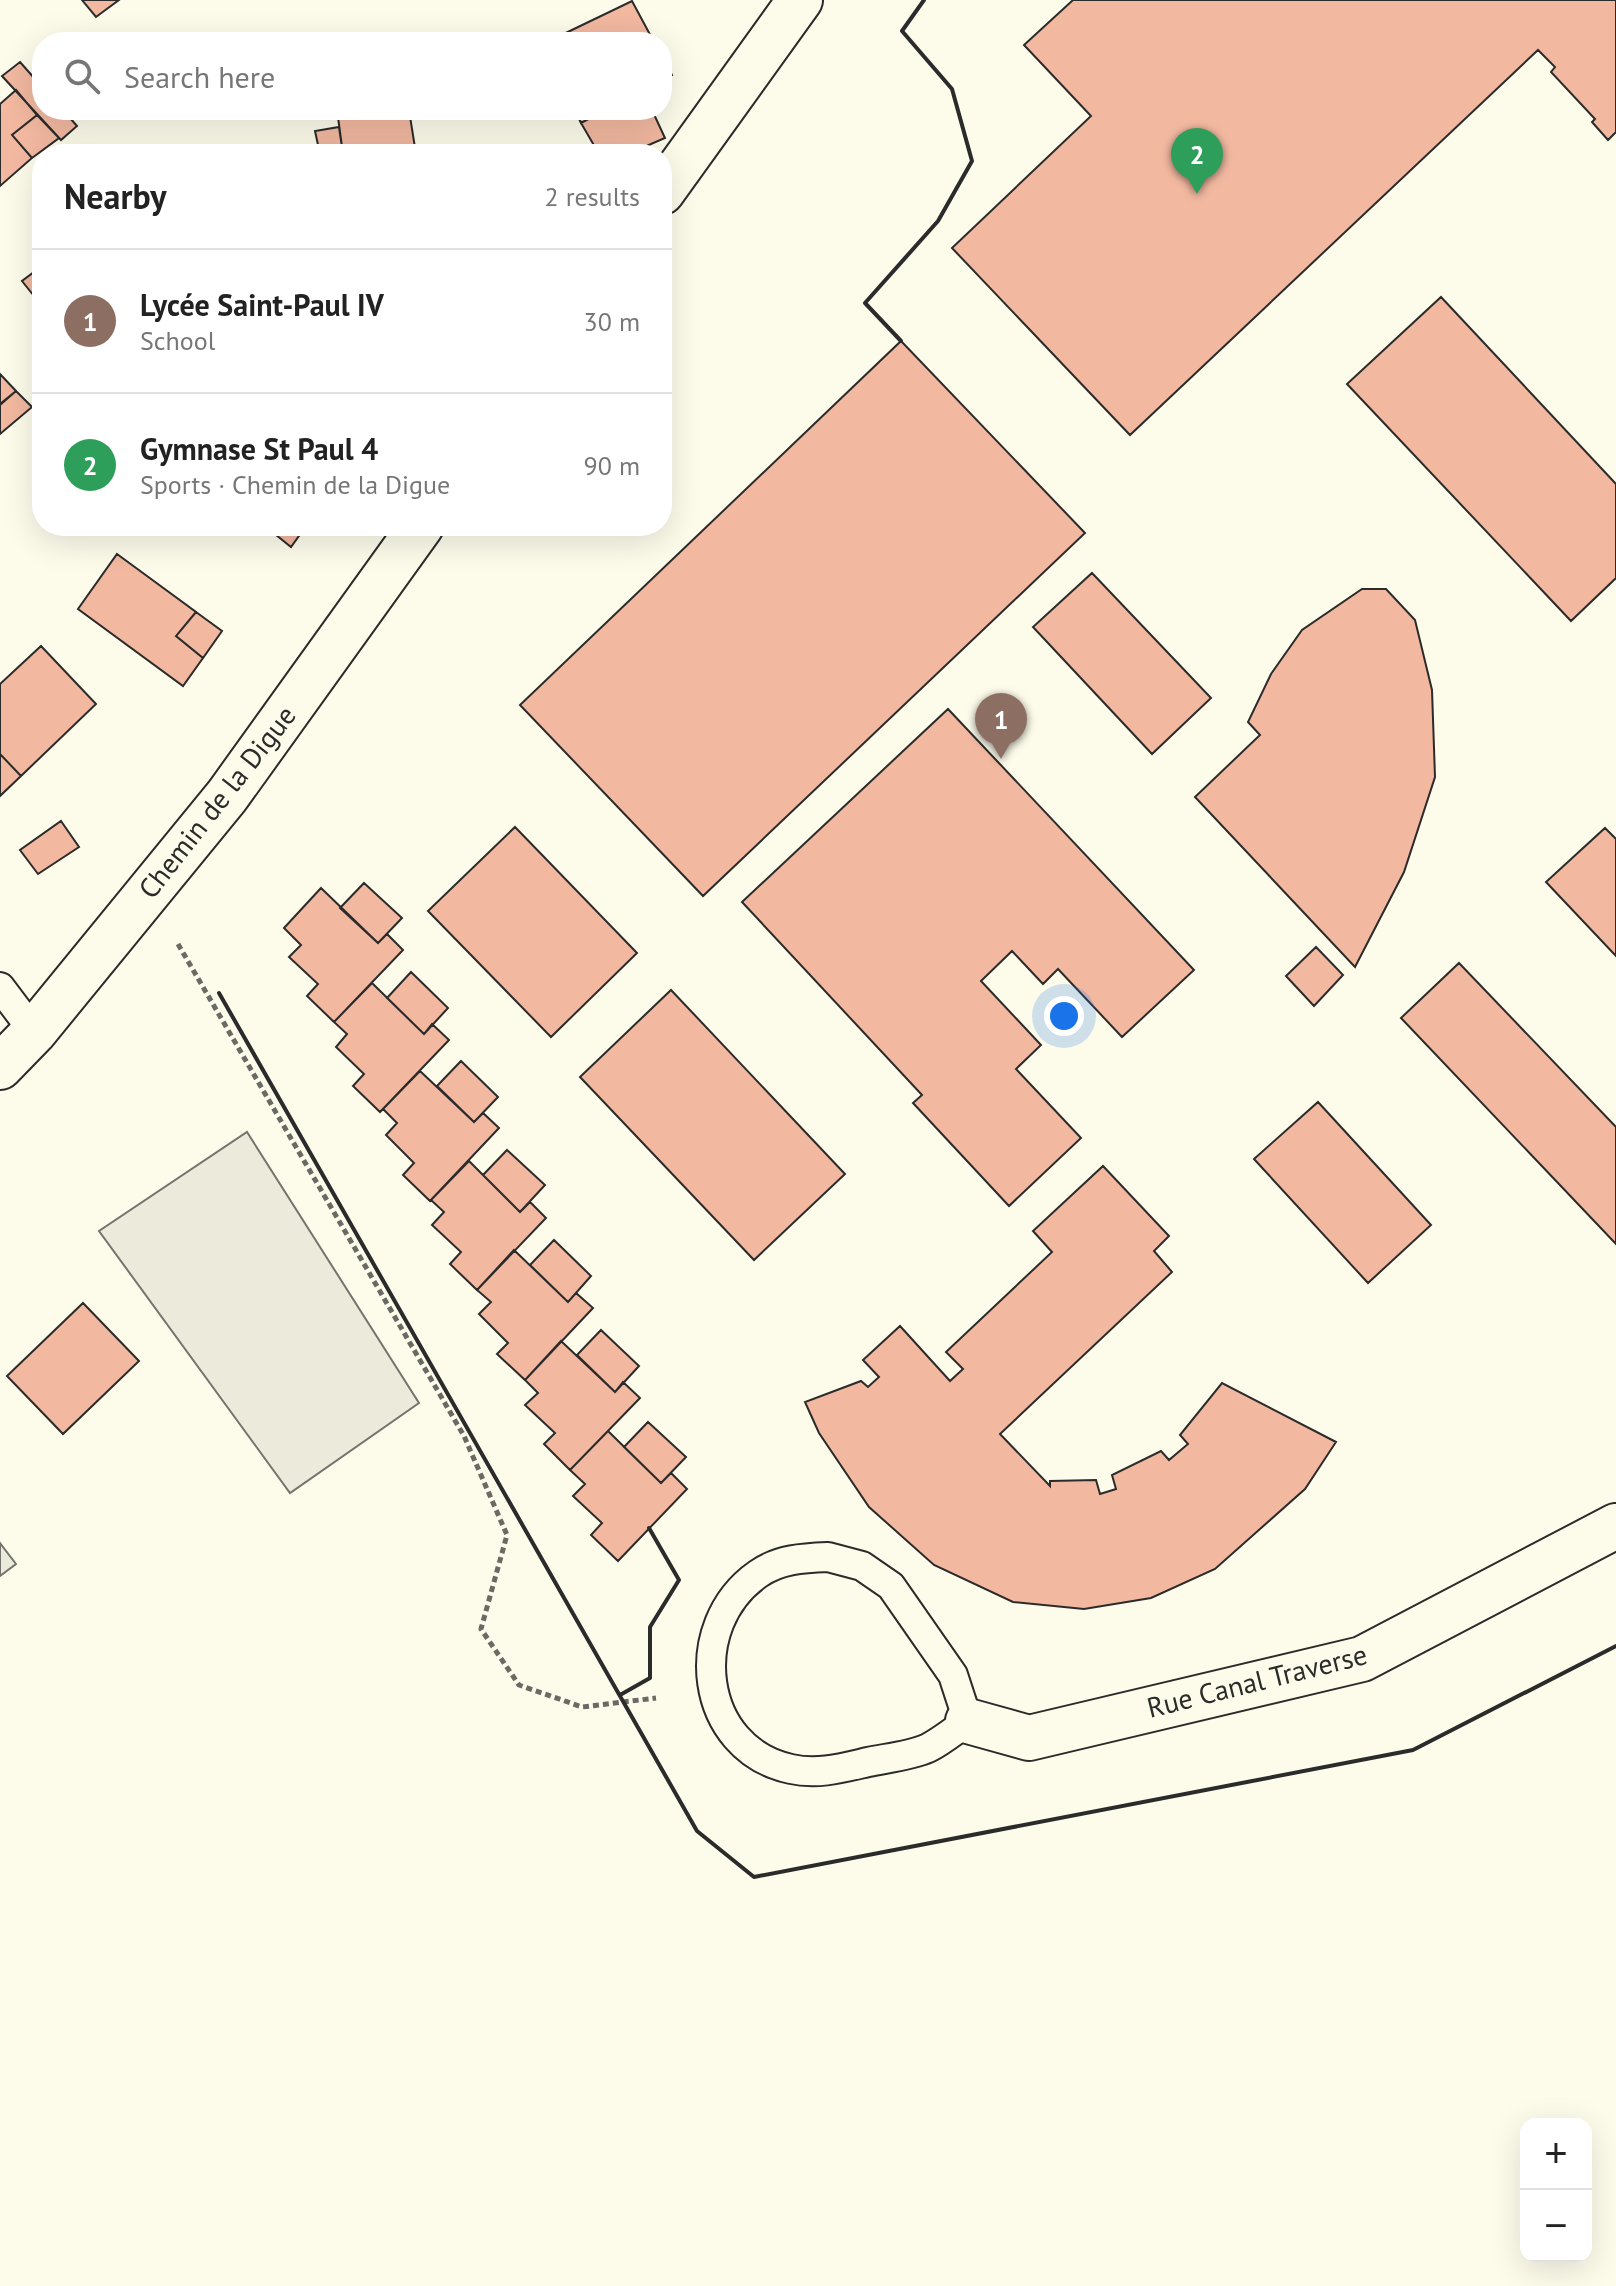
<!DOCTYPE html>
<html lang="en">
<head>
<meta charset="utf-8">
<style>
  :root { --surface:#fff; --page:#f2f2f2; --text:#222; --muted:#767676; --line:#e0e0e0; --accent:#c62828 }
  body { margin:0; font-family:"PT Sans",sans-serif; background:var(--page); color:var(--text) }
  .controls { position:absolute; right:24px; bottom:24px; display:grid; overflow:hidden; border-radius:16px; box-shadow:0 8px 32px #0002 }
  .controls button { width:72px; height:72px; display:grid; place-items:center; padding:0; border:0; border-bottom:2px solid var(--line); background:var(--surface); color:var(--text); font:40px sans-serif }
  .you { position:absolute; left:1064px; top:1016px; width:28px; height:28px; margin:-20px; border:6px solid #fff; border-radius:50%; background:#1a73e8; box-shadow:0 0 0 12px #1a73e833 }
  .badge { display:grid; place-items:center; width:52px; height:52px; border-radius:50%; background:var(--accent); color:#fff; font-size:26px; font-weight:700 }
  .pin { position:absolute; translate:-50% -66px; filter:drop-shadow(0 2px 4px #0008) }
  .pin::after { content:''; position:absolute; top:42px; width:28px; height:24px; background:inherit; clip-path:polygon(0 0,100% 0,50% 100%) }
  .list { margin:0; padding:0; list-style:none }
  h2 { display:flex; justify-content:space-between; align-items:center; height:104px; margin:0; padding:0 32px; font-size:34px }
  h2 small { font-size:26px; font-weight:400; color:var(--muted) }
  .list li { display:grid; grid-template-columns:52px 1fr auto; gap:24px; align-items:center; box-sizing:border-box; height:144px; padding:0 32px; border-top:2px solid var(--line) }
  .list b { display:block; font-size:30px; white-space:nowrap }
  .list p { margin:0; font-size:26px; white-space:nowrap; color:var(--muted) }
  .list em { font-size:26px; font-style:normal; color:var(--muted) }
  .icon { flex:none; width:44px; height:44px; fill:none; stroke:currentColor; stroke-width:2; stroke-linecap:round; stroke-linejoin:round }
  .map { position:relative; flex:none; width:1616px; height:2286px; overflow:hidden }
  .search { position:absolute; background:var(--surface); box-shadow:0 8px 32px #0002; left:32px; top:32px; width:640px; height:88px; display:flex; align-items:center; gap:20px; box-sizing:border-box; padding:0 28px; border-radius:32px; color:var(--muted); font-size:30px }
  .panel { position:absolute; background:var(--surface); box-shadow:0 8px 32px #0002; left:32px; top:144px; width:640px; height:392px; border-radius:32px }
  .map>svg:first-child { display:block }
  .green { fill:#ecebdb; stroke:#74746e; stroke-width:2 }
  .building { fill:#f2b8a0; stroke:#2b2b2b; stroke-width:2 }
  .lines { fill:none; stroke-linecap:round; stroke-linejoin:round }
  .service-casing { stroke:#2b2b2b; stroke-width:32 }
  .minor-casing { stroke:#2b2b2b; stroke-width:48 }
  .path { stroke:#6a6964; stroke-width:5; stroke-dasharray:6 4; stroke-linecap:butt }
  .service { stroke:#fdfbea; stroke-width:28 }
  .minor { stroke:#fdfbea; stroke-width:44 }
  .wall { stroke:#2b2b2b; stroke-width:4 }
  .labels { text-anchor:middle; stroke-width:6; stroke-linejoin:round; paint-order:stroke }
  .street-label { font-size:28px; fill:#2b2b2b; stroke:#fdfbea }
</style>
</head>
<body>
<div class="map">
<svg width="1616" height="2286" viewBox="0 0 1616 2286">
  <rect width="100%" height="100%" fill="#fdfbea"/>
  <path class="green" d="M247,1132L419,1403L290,1493L99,1231Z
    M0,1543L16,1564L0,1576Z"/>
  <path class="building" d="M82,0H119L96,17Z
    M1073,0H1616V132L1608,140L1592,122L1595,119L1551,72L1555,67L1538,50L1130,435L952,248L1091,116L1024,45Z
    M632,1L654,42H547Z
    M662,57L672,75L662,80Z
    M20,62L42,87V110H63L77,126L61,140L2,76Z
    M16,90L37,115L12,135L32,158L0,186V104Z
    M337,110H409L416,154H343Z
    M575,110H605L581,123Z
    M605,110H652L665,138L628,154H599L581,123Z
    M37,115L59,138L32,158L12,135Z
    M339,127L343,154H320L315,131Z
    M42,266V306L22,281Z
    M1441,297L1616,484V578L1571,621L1347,384Z
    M901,341L1085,533L703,896L520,705Z
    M0,374L16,391L0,404Z
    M16,391L32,407L0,434V405Z
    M265,526H306L291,547Z
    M117,554L196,612L176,636L203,658L183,686L78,609Z
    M1092,573L1211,698L1152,754L1033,627Z
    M1362,589H1386L1415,620L1432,690L1435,777L1404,872L1355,967L1195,797L1260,735L1248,722L1271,674L1302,630Z
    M196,612L222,631L203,658L176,636Z
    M41,646L96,704L21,776L0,754V684Z
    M948,709L1194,970L1122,1037L1058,969L1043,984L1012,951L981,981L1041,1045L1016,1069L1081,1138L1009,1206L913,1103L922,1095L742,902Z
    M0,754L21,776L0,796Z
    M61,821L79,847L38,874L20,850Z
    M515,827L637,953L551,1037L428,911Z
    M1605,828L1616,839V956L1546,882Z
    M364,883L402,918L378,943L340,908Z
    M321,888L378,943L387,934L403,950L334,1022L307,996L318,984L289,957L301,945L284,928Z
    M1316,947L1343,975L1314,1006L1286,976Z
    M1459,963L1616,1127V1244L1401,1018Z
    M411,972L448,1008L424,1034L387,998Z
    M372,983L424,1034L432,1024L449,1040L380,1112L353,1086L364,1074L336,1047L347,1034L334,1022Z
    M671,990L845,1174L754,1260L580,1077Z
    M461,1061L498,1097L474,1122L437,1086Z
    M420,1071L474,1122L483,1113L499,1128L430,1201L403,1175L414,1163L386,1135L397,1123L383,1109Z
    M1318,1102L1431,1225L1368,1283L1254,1159Z
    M507,1150L545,1185L520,1212L483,1175Z
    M469,1161L520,1212L530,1202L546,1218L477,1290L450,1264L461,1252L432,1225L444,1212L431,1200Z
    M1103,1166L1169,1236L1154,1251L1172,1272L1000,1434L1050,1486V1481L1096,1480L1100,1494L1116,1489L1112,1475L1161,1451L1169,1460L1188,1444L1180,1435L1222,1383L1336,1442L1305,1489L1215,1569L1151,1598L1084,1609L1013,1602L934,1565L869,1507L819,1433L805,1402L861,1381L868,1387L879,1377L863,1360L900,1326L950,1381L963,1369L946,1352L1052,1252L1033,1231Z
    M554,1240L591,1276L568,1302L530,1265Z
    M514,1250L568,1302L576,1293L593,1308L525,1380L497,1354L508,1343L479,1314L491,1302L477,1290Z
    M83,1303L139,1361L63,1434L7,1376Z
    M601,1330L639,1366L615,1392L577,1355Z
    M561,1341L615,1392L623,1382L640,1398L570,1470L544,1444L555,1433L525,1405L538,1393L525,1380Z
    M648,1422L686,1457L661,1483L624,1447Z
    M608,1431L661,1483L671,1473L687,1489L618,1561L591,1535L602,1523L573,1496L585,1484L570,1470Z"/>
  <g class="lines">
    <g class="service-casing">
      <path id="service" d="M0,987L34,1032
        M828,1557L862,1566L891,1586L953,1675L968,1721C955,1730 942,1741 928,1748C910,1756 887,1758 868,1762C842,1768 818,1775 791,1769C698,1749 685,1625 758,1574C779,1559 804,1558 828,1557Z"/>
    </g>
    <g class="minor-casing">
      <path id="minor" d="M662,192L800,0
        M0,1067L34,1032L227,796L421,526
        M968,1721L1029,1738L1362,1659L1616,1526"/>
    </g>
    <path class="path" d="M178,944L464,1436L507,1535L481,1629L519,1685L582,1707L656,1698"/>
    <use href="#service" class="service"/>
    <use href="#minor" class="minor"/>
    <path class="wall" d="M901,341L865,303L938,221L972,161L952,89L902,31L924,0
      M219,993L697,1831L754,1877L1413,1750L1616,1646
      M620,1695L650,1678V1627L679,1580L649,1528"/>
  </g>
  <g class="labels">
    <g class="street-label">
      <text transform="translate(217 802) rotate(-52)" y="10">Chemin de la Digue</text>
      <text transform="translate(1257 1681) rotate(-14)" y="10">Rue Canal Traverse</text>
    </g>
  </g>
</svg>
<div class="controls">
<button>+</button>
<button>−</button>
</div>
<div class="you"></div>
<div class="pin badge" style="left:1001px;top:759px;background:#8d6e63">1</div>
<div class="pin badge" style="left:1197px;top:194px;background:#2e9e5b">2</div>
<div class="search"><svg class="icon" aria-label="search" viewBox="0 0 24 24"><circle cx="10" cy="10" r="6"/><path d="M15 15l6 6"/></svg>Search here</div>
<section class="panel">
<h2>Nearby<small>2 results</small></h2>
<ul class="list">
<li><span class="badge" style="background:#8d6e63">1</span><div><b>Lycée Saint-Paul IV</b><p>School</p></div><em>30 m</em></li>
<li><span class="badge" style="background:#2e9e5b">2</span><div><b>Gymnase St Paul 4</b><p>Sports · Chemin de la Digue</p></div><em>90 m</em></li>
</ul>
</section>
</div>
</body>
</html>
